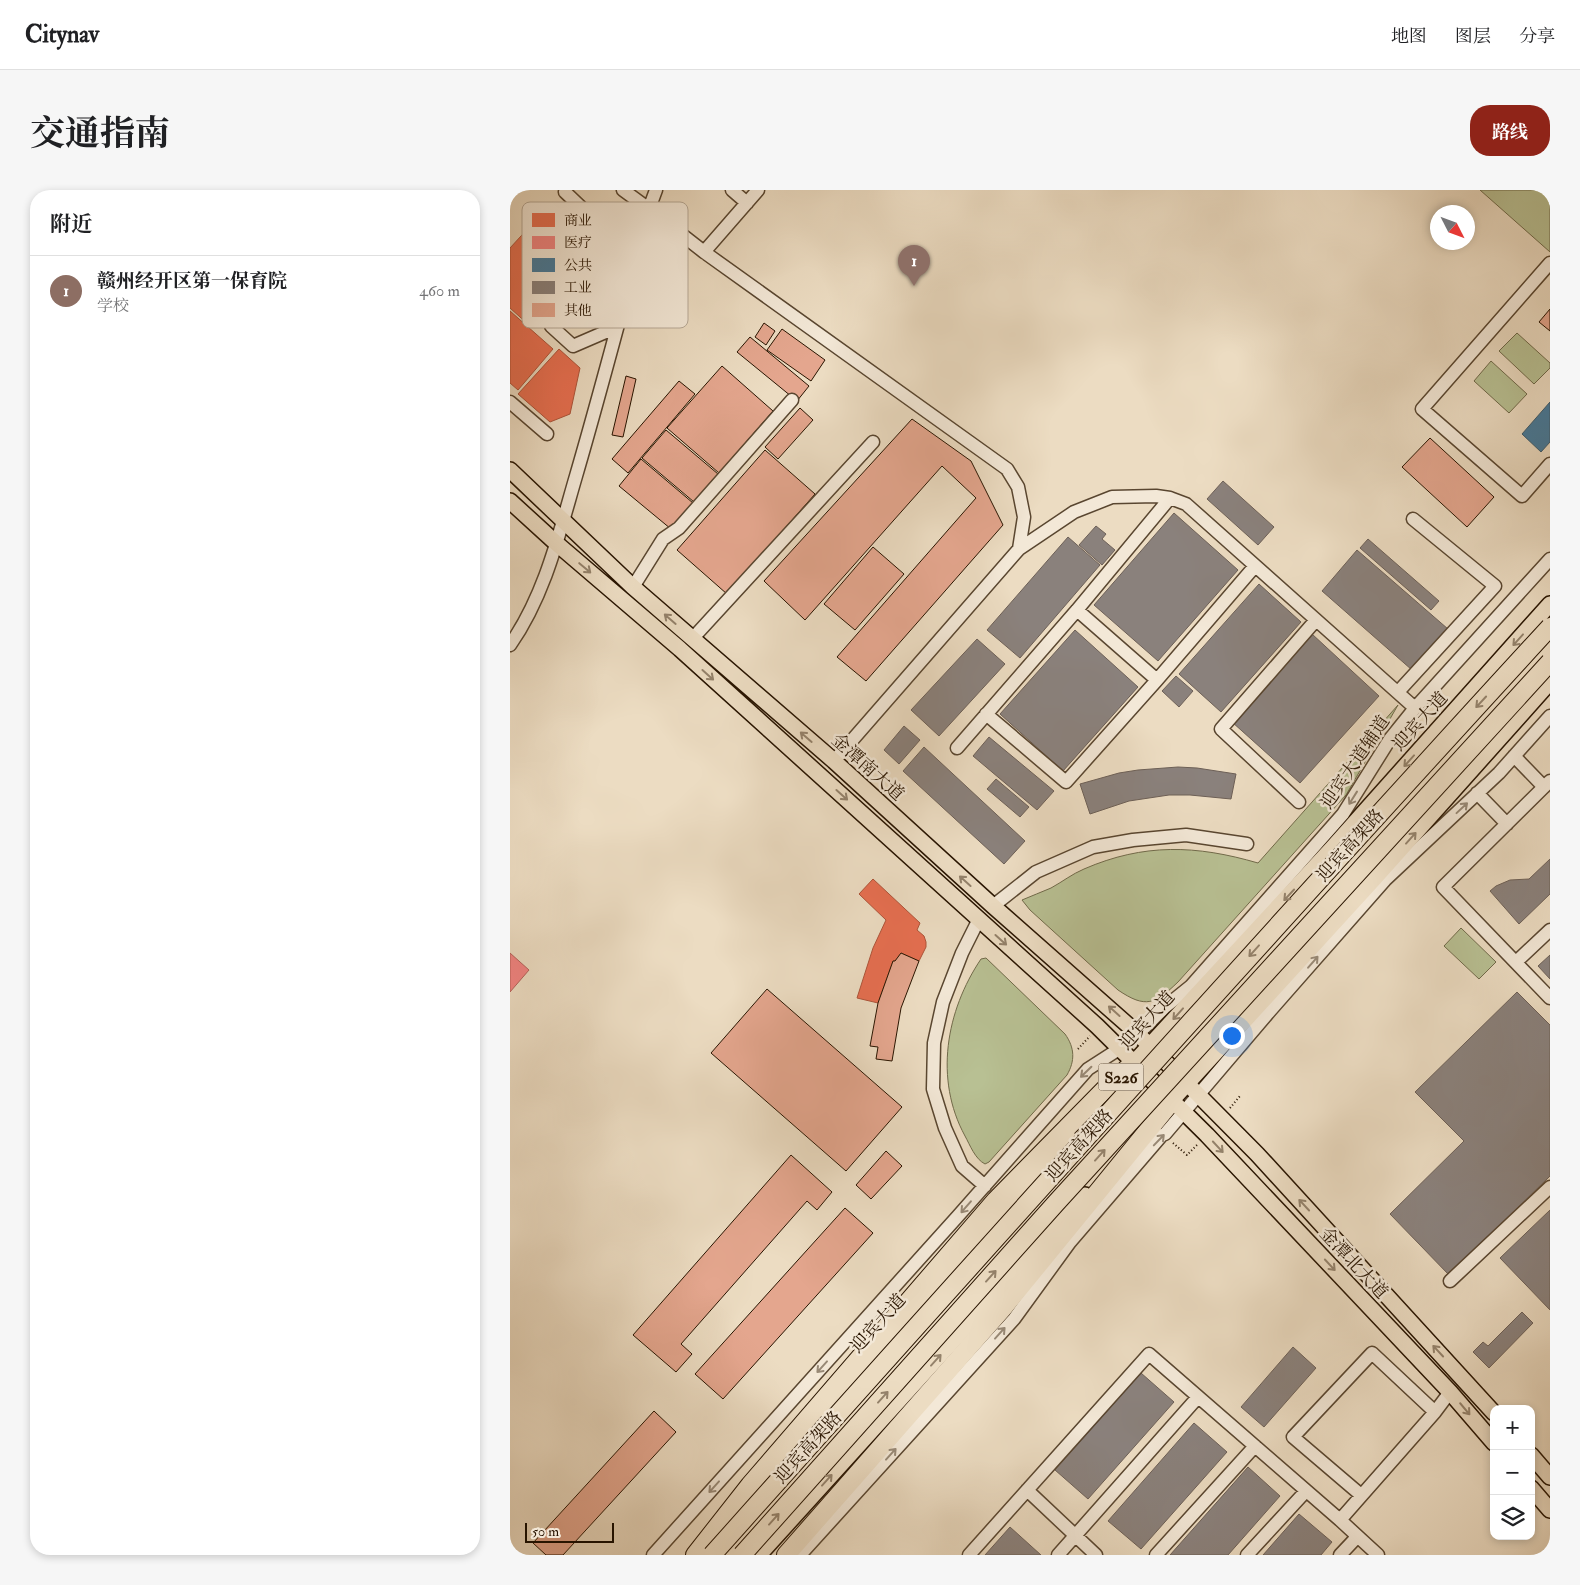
<!DOCTYPE html>
<html lang="zh">
<head>
<meta charset="utf-8">
<style>
  :root { --surface:#fff; --page:#f6f6f6; --text:#202124; --muted:#757577; --line:#e0e0e0; --accent:#8f2418 }
  body { margin:0; font-family:"IM FELL Double Pica","Noto Serif SC",serif; background:var(--page); color:var(--text) }
  .controls { position:absolute; right:15px; bottom:15px; display:grid; overflow:hidden; border-radius:10px; box-shadow:0 2px 8px #0003 }
  .controls button { width:45px; height:45px; display:grid; place-items:center; padding:0; border:0; border-bottom:1px solid var(--line); background:var(--surface); color:var(--text); font:25px sans-serif }
  .compass { position:absolute; left:920px; top:15px; width:45px; height:45px; border-radius:50%; background:var(--surface); box-shadow:0 2px 8px #0003; rotate:132deg }
  .scale { position:absolute; left:15px; bottom:12px; width:89px; box-sizing:border-box; padding-left:5px; border:2px solid #281400; border-top:0; font-size:14px; line-height:18px; white-space:nowrap; color:#281400; -webkit-text-stroke:4px #f3e8d7; paint-order:stroke }
  .you { position:absolute; left:721px; top:845px; width:18px; height:18px; margin:-12px; border:4px solid #fff; border-radius:50%; background:#1a73e8; box-shadow:0 0 0 8px #1a73e833 }
  .badge { display:grid; place-items:center; width:32px; height:32px; border-radius:50%; background:var(--accent); color:#fff; font-size:16px; font-weight:700 }
  .pin { position:absolute; translate:-50% -41px; filter:drop-shadow(0 1px 2px #0008) }
  .pin::after { content:''; position:absolute; top:26px; width:18px; height:15px; background:inherit; clip-path:polygon(0 0,100% 0,50% 100%) }
  .list { margin:0; padding:0; list-style:none }
  h2 { display:flex; justify-content:space-between; align-items:center; height:65px; margin:0; padding:0 20px; font-size:21px }
  h2 small { font-size:16px; font-weight:400; color:var(--muted) }
  .list li { display:grid; grid-template-columns:32px 1fr auto; gap:15px; align-items:center; box-sizing:border-box; height:70px; padding:0 20px; border-top:1px solid var(--line) }
  .list b { display:block; font-size:19px; white-space:nowrap }
  .list p { margin:0; font-size:16px; white-space:nowrap; color:var(--muted) }
  .list em { font-size:16px; font-style:normal; color:var(--muted) }
  .icon { flex:none; width:28px; height:28px; fill:none; stroke:currentColor; stroke-width:2; stroke-linecap:round; stroke-linejoin:round }
  .map { position:relative; flex:none; width:1040px; height:1365px; overflow:hidden; border-radius:20px }
  header { display:flex; align-items:center; gap:30px; box-sizing:border-box; height:70px; padding:0 25px; background:var(--surface); border-bottom:1px solid var(--line) }
  header strong { font-size:24px }
  nav { display:flex; gap:28px; margin-inline-start:auto; font-size:18px }
  .intro { display:flex; align-items:center; justify-content:space-between; box-sizing:border-box; height:120px; padding:0 30px }
  h1 { margin:0; font-size:35px }
  .button { padding:12px 22px; border-radius:20px; background:var(--accent); color:#fff; font-size:18px; font-weight:700 }
  main { display:flex; gap:30px; padding:0 30px }
  aside { flex:1; background:var(--surface); border-radius:20px; box-shadow:0 2px 8px #0003 }
  .map>svg:first-child { display:block }
  .green { fill:#b8c093; stroke:#706a4a }
  .shops { fill:#e76f51; stroke:#ae5439 }
  .health { fill:#f28482; stroke:#b5625b }
  .public { fill:#457b9d; stroke:#3c5c6e }
  .industry { fill:#8a817c; stroke:#6d6057 }
  .building { fill:#e4a68e; stroke:#281400 }
  .lines { fill:none; stroke-linecap:round; stroke-linejoin:round }
  .minor-casing { stroke:#594630; stroke-width:15 }
  .major-casing { stroke:#281400; stroke-width:18 }
  .highway-casing { stroke:#281400; stroke-width:20 }
  .path { stroke:#281400; stroke-width:2; stroke-dasharray:1 2.5; stroke-linecap:butt }
  .minor { stroke:#f3e8d7; stroke-width:12 }
  .major { stroke:#ecdcc2; stroke-width:15 }
  .highway { stroke:#ecdcc2; stroke-width:18 }
  .highway-bridge-casing { stroke:#281400; stroke-width:20; stroke-linecap:butt }
  .highway-bridge { stroke:#ecdcc2; stroke-width:18 }
  .oneway { stroke:#94826b }
  .oneway2 { stroke:#988976 }
  .labels { text-anchor:middle; stroke-width:5; stroke-linejoin:round; paint-order:stroke }
  .shield { fill:#f3e8d7; stroke:#655440; stroke-width:1 }
  .shield-label { font-size:16px; font-weight:bold; fill:#281400 }
  .street-label { font-size:18px; fill:#281400; stroke:#f3e8d7 }
  .key { fill:#f3e8d7; stroke:#b6a896; stroke-width:1 }
  .key-label { font-size:14px; fill:#281400 }
</style>
</head>
<body>
<header>
<strong>Citynav</strong>
<nav><a>地图</a><a>图层</a><a>分享</a></nav>
</header>
<div class="intro"><h1>交通指南</h1><a class="button">路线</a></div>
<main>
<aside>
<h2>附近<small></small></h2>
<ul class="list">
<li><span class="badge" style="background:#8d6e63">1</span><div><b>赣州经开区第一保育院</b><p>学校</p></div><em>460 m</em></li>
</ul>
</aside>
<div class="map">
<svg width="1040" height="1365" viewBox="0 0 1040 1365">
  <rect width="100%" height="100%" fill="#ecdcc2"/>
  <filter id="stains"><feTurbulence type="fractalNoise" baseFrequency=".004" numOctaves="4"/><feColorMatrix values="0 0 0 0 .2 0 0 0 0 .09 0 0 0 0 .02 0 0 0 .5 -.17"/></filter>
  <radialGradient id="worn" r=".72"><stop offset=".6" stop-color="#630" stop-opacity="0"/><stop offset="1" stop-color="#630" stop-opacity=".3"/></radialGradient>
  <path class="green" d="M970,0H1040V62Z
    M1007,143L1040,173V178L1024,194L989,161Z
    M981,171L1017,204L999,223L964,191Z
    M888,515L836,605L668,792C645,814 636,819 608,800L520,720L512,710C522,706 531,702 541,698C552,692 562,684 574,679C634,653 686,655 748,673Z
    M951,738L986,772L969,789L934,756Z
    M476,768L555,844C565,858 565,871 557,885L479,972L475,974C465,969 460,955 455,946C424,889 436,821 471,769Z"/>
  <path class="shops" d="M33,22L83,67L20,136L0,118V58Z
    M0,121L43,159L8,200L0,193Z
    M49,159L70,178L60,224L40,232L8,204Z
    M363,689L410,733L407,740L414,746L416,752V757L409,771L391,763L385,771H383L368,813L347,808L363,758L376,730L349,704Z"/>
  <path class="health" d="M0,763L19,780L0,802Z"/>
  <path class="public" d="M1040,212V252L1031,262L1012,244Z"/>
  <path class="industry" d="M713,291L764,337L748,355L697,309Z
    M664,323L728,380L648,471L584,415Z
    M586,336L596,344L592,349L605,360L592,375L569,355Z
    M558,347L590,375L510,468L477,440Z
    M858,349L929,411L921,420L850,358Z
    M847,360L938,439L902,480L812,401Z
    M749,394L791,432L711,522L669,484Z
    M565,440L628,497L553,581L490,524Z
    M802,444L869,506L790,593L722,532Z
    M467,449L495,474L429,546L401,520Z
    M666,486L683,501L669,517L652,501Z
    M394,536L410,550L389,574L374,560Z
    M479,547L544,601L527,620L463,566Z
    M414,557L515,651L494,674L393,581Z
    M668,577L687,578L726,584L721,609L680,605H659L619,611L580,624L570,594L609,583L628,580Z
    M486,589L519,617L510,627L477,599Z
    M1040,669V704L1009,734L980,701L986,696L1000,690L1019,689Z
    M1040,765V789L1028,776Z
    M1007,802L1040,835V986L939,1085L880,1024L954,951L905,902Z
    M1040,1020V1120L990,1068Z
    M1012,1122L1023,1133L979,1178L963,1162L973,1152L978,1156Z
    M783,1157L806,1178L754,1237L731,1217Z
    M631,1183L664,1212L578,1309L545,1280Z
    M684,1233L717,1262L631,1359L598,1331Z
    M738,1277L770,1306L718,1365H660Z
    M789,1324L822,1352L811,1365H753Z
    M500,1337L531,1365H475Z"/>
  <path class="building" d="M1040,119V141L1029,132Z
    M254,133L265,141L256,155L245,147Z
    M272,139L315,170L301,191L257,160Z
    M240,147L299,196L287,211L227,162Z
    M212,176L263,221L209,283L157,238Z
    M116,186L126,189L113,247L102,245Z
    M169,191L185,204L118,283L102,269Z
    M290,218L303,230L268,269L255,257Z
    M402,229L461,271L493,335L356,491L327,467L466,308L432,276L295,430L254,391Z
    M156,240L208,284L184,312L132,268Z
    M920,248L984,307L957,337L892,277Z
    M255,260L305,304L217,404L167,360Z
    M131,269L183,313L161,339L109,296Z
    M363,357L394,384L345,440L314,414Z
    M391,763L409,771L391,818L382,871L366,869L368,857L360,856L368,813L383,771H385Z
    M257,799L392,917L336,981L201,863Z
    M376,961L392,976L361,1009L346,995Z
    M281,965L322,1002L307,1020L297,1011L171,1154L182,1164L166,1182L123,1145Z
    M335,1018L363,1043L213,1209L185,1184Z
    M144,1221L166,1242L53,1365H36L23,1353Z"/>
  <g class="lines">
    <g class="minor-casing">
      <path id="minor" d="M113,0L139,19L194,62L497,279L508,297L514,327L509,359
        M222,0L237,13
        M55,2L96,41L100,52L93,83L41,136L63,156L107,137
        M194,62L248,0
        M1040,73L912,219L1012,306L1040,274
        M0,212L37,244
        M123,397L153,349L169,338L282,210
        M567,420L647,490
        M183,448L363,252
        M0,455C35,405 49,344 66,286C92,197 115,108 139,19L146,0
        M888,502L985,396L903,329
        M476,524L556,592L647,490L745,376
        M447,558L567,420L660,308
        M1004,566L1034,597
        M324,571L509,359L564,322L602,307L646,306L660,308L676,314L905,518
        M1040,591L933,697L1040,808
        M967,603L997,634
        M789,612L711,539L806,430
        M483,716L526,682L583,657L623,650L676,645L737,654
        M469,729L452,763L433,812L424,853L423,899L435,938L452,976L475,996
        M1006,772L1040,740
        M940,1091L1040,997
        M517,1300L586,1365
        M851,1305L783,1247L862,1163L925,1222
        M143,1365L448,1026L578,879L609,859L628,844L655,817L681,796L833,624L880,549L905,518L1040,369
        M290,1365L504,1129L560,1052L652,945L655,944L759,822L875,690L989,583L1040,526
        M459,1365L639,1164L830,1330
        M548,1365L688,1207
        M646,1365L745,1256
        M737,1365L796,1301
        M830,1365L847,1347
        M868,1365L830,1330L925,1222L940,1202"/>
    </g>
    <g class="major-casing">
      <path id="major" d="M0,280L123,397L324,571L483,716L628,844L747,964L984,1223
        M0,311L46,353L170,459L587,836L697,945L940,1202L984,1253
        M618,879L822,658L1040,414
        M655,918L866,687L1040,492
        M316,1220L558,947
        M1021,1265L1040,1287
        M1021,1298L1040,1320
        M249,1365L575,1005"/>
    </g>
    <g class="highway-casing">
      <path id="highway" d="M185,1365L240,1295L486,1010L596,898L623,873
        M276,1365L493,1118L662,911"/>
    </g>
    <path class="path" d="M568,859L580,846
      M720,918L730,906
      M663,953L677,965L687,955"/>
    <use href="#minor" class="minor"/>
    <use href="#major" class="major"/>
    <use href="#highway" class="highway"/>
    <g class="highway-bridge-casing">
      <path id="highway-bridge" d="M202,1365C480,1054 758,744 1040,437
        M232,1365L546,1013L1040,472"/>
    </g>
    <use href="#highway-bridge" class="highway-bridge"/>
  </g>
  <defs><path id="oneway-shaft" d="M-6 0H5M1.5-3L5.5 0L1.5 3" fill="none" stroke-width="1.6" stroke-linecap="round" stroke-linejoin="round" transform="scale(1.25)"/></defs>
  <g class="oneway">
    <use href="#oneway-shaft" transform="translate(75 378) rotate(40)"/>
    <use href="#oneway-shaft" transform="translate(160 429) rotate(-139)"/>
    <use href="#oneway-shaft" transform="translate(1008 450) rotate(132)"/>
    <use href="#oneway-shaft" transform="translate(198 485) rotate(42)"/>
    <use href="#oneway-shaft" transform="translate(971 512) rotate(133)"/>
    <use href="#oneway-shaft" transform="translate(296 547) rotate(-139)"/>
    <use href="#oneway-shaft" transform="translate(899 571) rotate(132)"/>
    <use href="#oneway-shaft" transform="translate(332 605) rotate(42)"/>
    <use href="#oneway-shaft" transform="translate(901 648) rotate(-48)"/>
    <use href="#oneway-shaft" transform="translate(455 691) rotate(-138)"/>
    <use href="#oneway-shaft" transform="translate(779 705) rotate(133)"/>
    <use href="#oneway-shaft" transform="translate(491 750) rotate(42)"/>
    <use href="#oneway-shaft" transform="translate(744 761) rotate(132)"/>
    <use href="#oneway-shaft" transform="translate(604 821) rotate(-138)"/>
    <use href="#oneway-shaft" transform="translate(668 824) rotate(132)"/>
    <use href="#oneway-shaft" transform="translate(708 957) rotate(47)"/>
    <use href="#oneway-shaft" transform="translate(590 965) rotate(-48)"/>
    <use href="#oneway-shaft" transform="translate(794 1015) rotate(-133)"/>
    <use href="#oneway-shaft" transform="translate(820 1075) rotate(47)"/>
    <use href="#oneway-shaft" transform="translate(481 1086) rotate(-48)"/>
    <use href="#oneway-shaft" transform="translate(928 1161) rotate(-133)"/>
    <use href="#oneway-shaft" transform="translate(426 1170) rotate(-48)"/>
    <use href="#oneway-shaft" transform="translate(373 1207) rotate(-48)"/>
    <use href="#oneway-shaft" transform="translate(955 1219) rotate(50)"/>
    <use href="#oneway-shaft" transform="translate(317 1290) rotate(-48)"/>
    <use href="#oneway-shaft" transform="translate(264 1329) rotate(-48)"/>
  </g>
  <g class="oneway2">
    <use href="#oneway-shaft" transform="translate(843 608) rotate(122)"/>
    <use href="#oneway-shaft" transform="translate(952 618) rotate(-43)"/>
    <use href="#oneway-shaft" transform="translate(803 772) rotate(-49)"/>
    <use href="#oneway-shaft" transform="translate(576 882) rotate(136)"/>
    <use href="#oneway-shaft" transform="translate(649 950) rotate(-46)"/>
    <use href="#oneway-shaft" transform="translate(456 1017) rotate(131)"/>
    <use href="#oneway-shaft" transform="translate(490 1143) rotate(-48)"/>
    <use href="#oneway-shaft" transform="translate(312 1177) rotate(132)"/>
    <use href="#oneway-shaft" transform="translate(381 1264) rotate(-48)"/>
    <use href="#oneway-shaft" transform="translate(204 1297) rotate(132)"/>
  </g>
  <g class="labels">
    <rect class="shield" x="588.5" y="873.5" width="45" height="27" rx="4"/>
    <g class="shield-label">
      <text x="611" y="893">S226</text>
    </g>
    <g class="street-label">
      <text transform="translate(910 531) rotate(-48)" y="6">迎宾大道</text>
      <text transform="translate(845 572) rotate(-56)" y="6">迎宾大道辅道</text>
      <text transform="translate(358 577) rotate(42)" y="6">金潭南大道</text>
      <text transform="translate(840 655) rotate(-48)" y="6">迎宾高架路</text>
      <text transform="translate(637 830) rotate(-48)" y="6">迎宾大道</text>
      <text transform="translate(569 955) rotate(-48)" y="6">迎宾高架路</text>
      <text transform="translate(844 1073) rotate(47)" y="6">金潭北大道</text>
      <text transform="translate(368 1133) rotate(-48)" y="6">迎宾大道</text>
      <text transform="translate(298 1257) rotate(-48)" y="6">迎宾高架路</text>
    </g>
  </g>
  <rect x="12" y="12" width="166" height="126" rx="8" class="key"/>
  <rect x="22" y="23" width="23" height="14" fill="#e76f51"/>
  <rect x="22" y="46" width="23" height="13" fill="#f28482"/>
  <rect x="22" y="68" width="23" height="14" fill="#457b9d"/>
  <rect x="22" y="91" width="23" height="13" fill="#8a817c"/>
  <rect x="22" y="113" width="23" height="14" fill="#e4a68e"/>
  <g class="key-label">
    <text x="54" y="35">商业</text>
    <text x="54" y="57">医疗</text>
    <text x="54" y="80">公共</text>
    <text x="54" y="102">工业</text>
    <text x="54" y="125">其他</text>
  </g>
  <rect width="100%" height="100%" filter="url(#stains)"/>
  <rect width="100%" height="100%" fill="url(#worn)"/>
</svg>
<div class="controls">
<button>+</button>
<button>−</button>
<button><svg class="icon" aria-label="layers" viewBox="0 0 24 24"><path d="M12 4l9 5-9 5-9-5zM3 14l9 5 9-5"/></svg></button>
</div>
<svg class="compass" viewBox="-18 -18 36 36"><path d="M0-13l5 13h-10z" fill="#e53935"/><path d="M0 13l5-13h-10z" fill="#757577"/></svg>
<div class="scale">50 m</div>
<div class="you"></div>
<div class="pin badge" style="left:404px;top:96px;background:#8d6e63">1</div>
</div>
</main>
</body>
</html>
